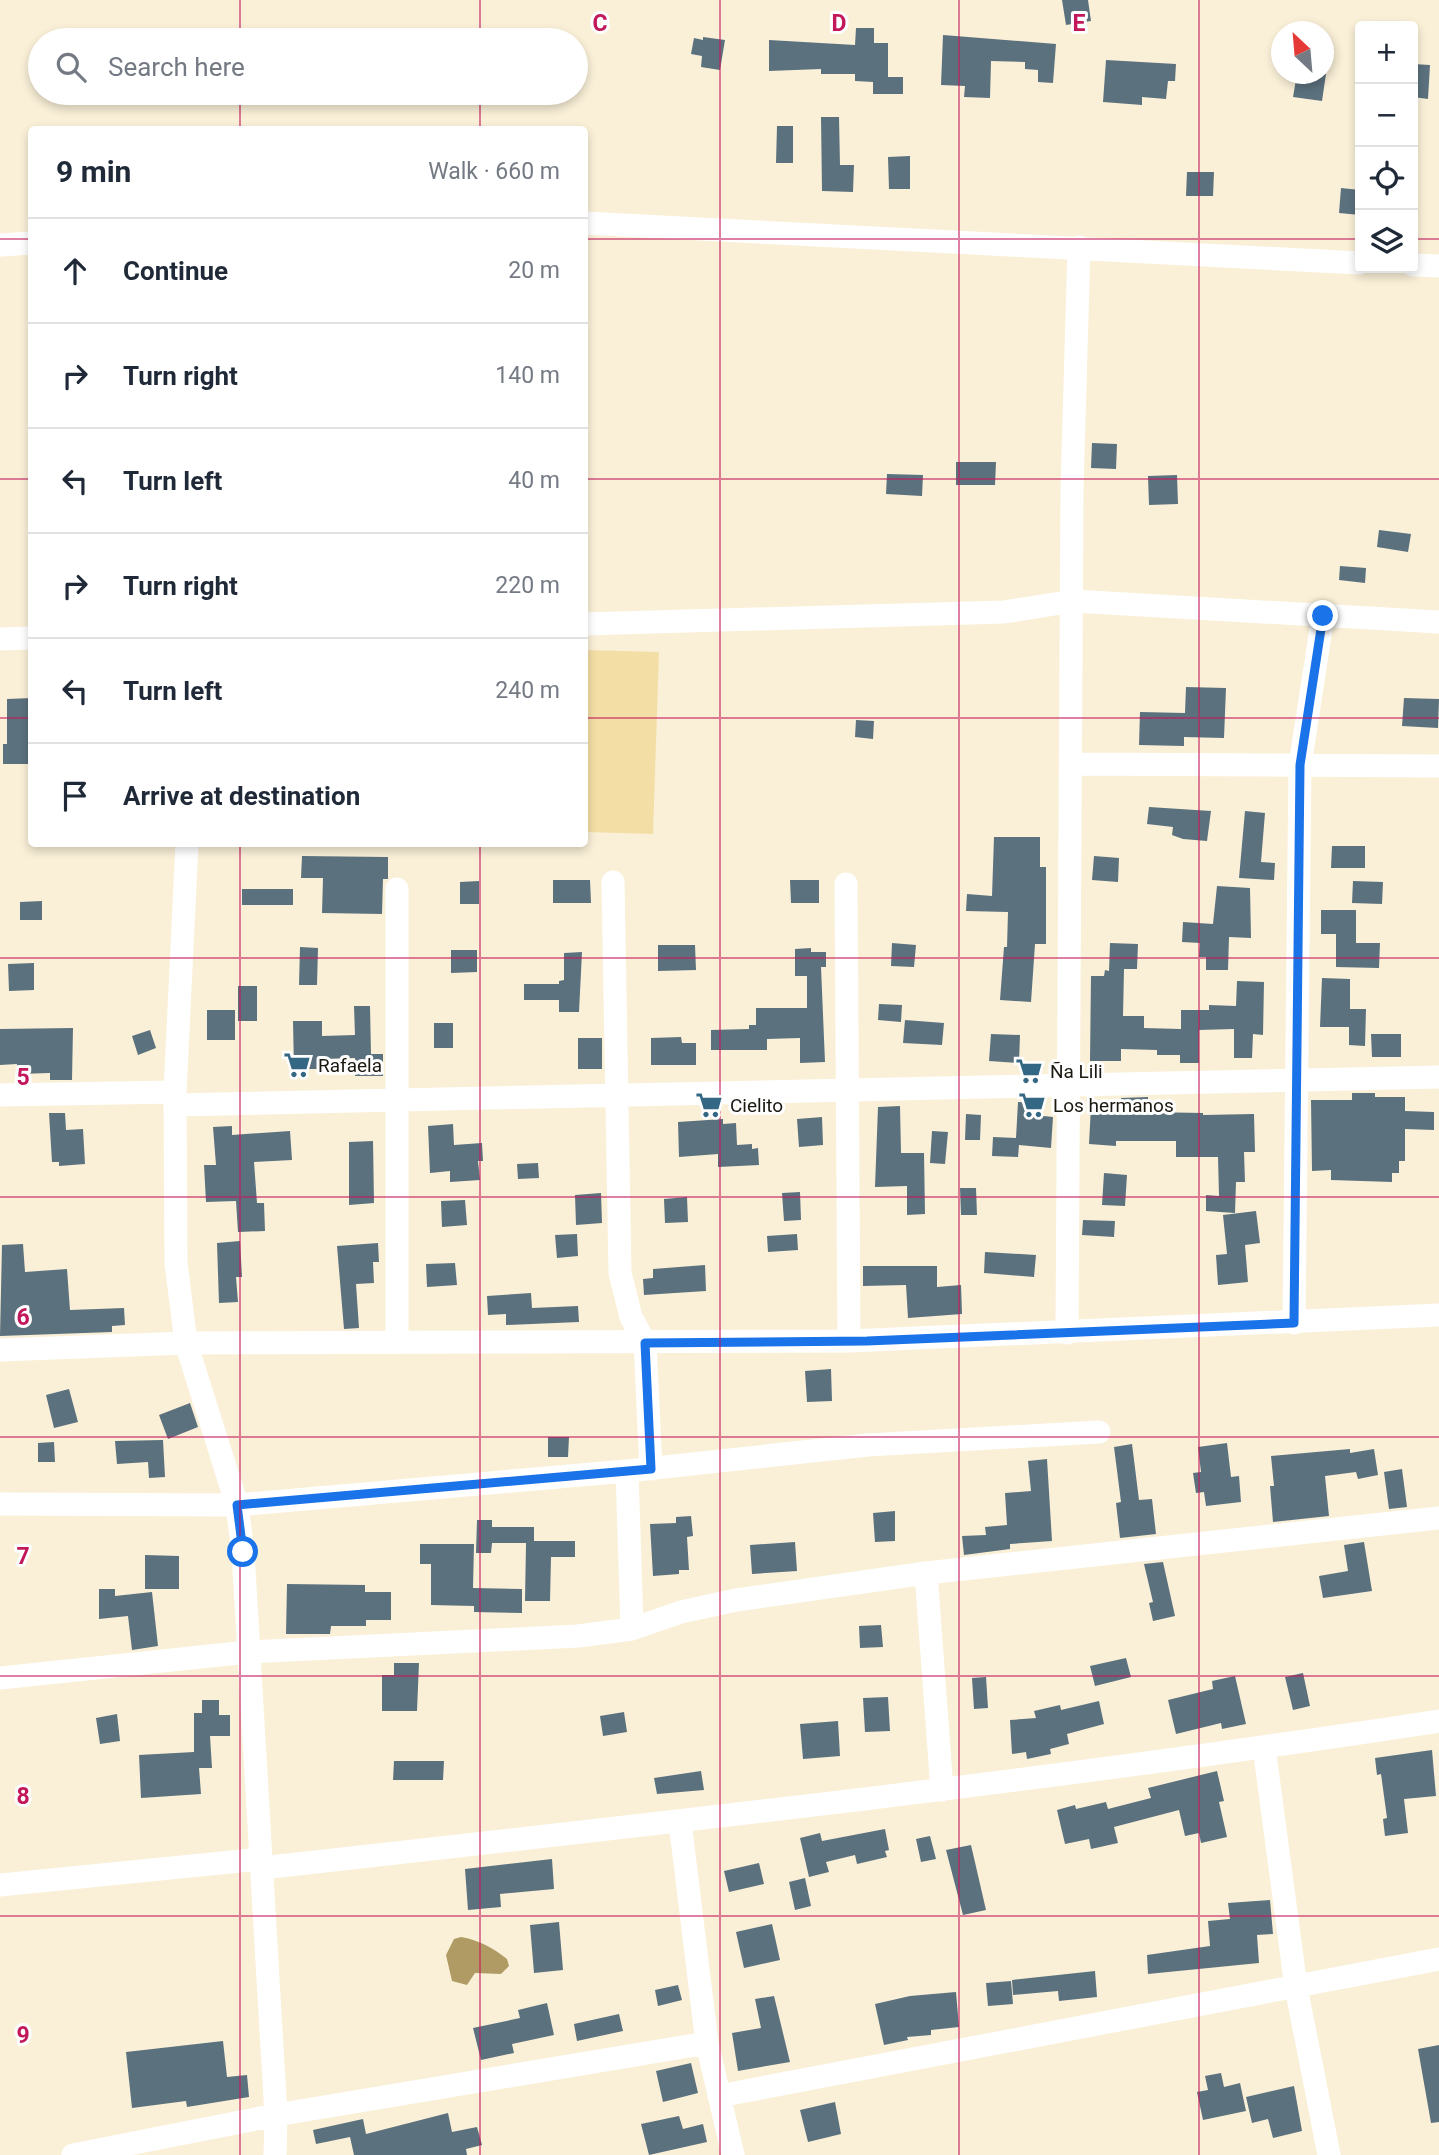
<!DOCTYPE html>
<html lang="en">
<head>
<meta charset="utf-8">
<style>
  :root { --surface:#fff; --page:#f6f6f7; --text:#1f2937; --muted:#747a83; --line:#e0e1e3 }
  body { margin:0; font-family:Roboto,sans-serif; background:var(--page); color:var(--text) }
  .controls { position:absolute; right:21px; top:21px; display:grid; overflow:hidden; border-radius:7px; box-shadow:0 4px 10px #0003 }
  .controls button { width:63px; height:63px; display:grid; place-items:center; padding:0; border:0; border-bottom:2px solid var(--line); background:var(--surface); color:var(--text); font:35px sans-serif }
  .compass { position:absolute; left:1271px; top:21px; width:63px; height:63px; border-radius:50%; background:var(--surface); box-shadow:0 4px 10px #0003; rotate:334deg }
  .stop { position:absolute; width:21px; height:21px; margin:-16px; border:5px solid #1a73e8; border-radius:50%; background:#fff }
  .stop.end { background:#1a73e8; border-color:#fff; box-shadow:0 2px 7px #0008 }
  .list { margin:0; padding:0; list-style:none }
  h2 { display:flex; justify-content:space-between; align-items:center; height:91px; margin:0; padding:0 28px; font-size:30px }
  h2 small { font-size:23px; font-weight:400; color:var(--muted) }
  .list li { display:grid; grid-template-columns:46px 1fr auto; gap:21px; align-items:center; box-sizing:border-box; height:105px; padding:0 28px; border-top:2px solid var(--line) }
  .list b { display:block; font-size:26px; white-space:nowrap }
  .list em { font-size:23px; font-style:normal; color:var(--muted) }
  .icon { flex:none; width:38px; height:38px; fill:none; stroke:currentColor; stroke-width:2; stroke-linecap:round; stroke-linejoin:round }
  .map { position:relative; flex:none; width:1439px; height:2155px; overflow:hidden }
  .search { position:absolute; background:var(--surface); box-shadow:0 4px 10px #0003; left:28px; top:28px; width:560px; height:77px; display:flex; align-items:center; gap:18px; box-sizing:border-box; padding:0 24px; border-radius:38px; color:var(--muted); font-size:26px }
  .panel { position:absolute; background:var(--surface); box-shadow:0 4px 10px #0003; left:28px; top:126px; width:560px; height:721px; border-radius:7px }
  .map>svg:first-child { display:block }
  .green { fill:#f3dea6 }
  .water { fill:#b09b64 }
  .building { fill:#5b717e }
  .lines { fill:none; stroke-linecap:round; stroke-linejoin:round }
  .street { stroke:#fff; stroke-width:23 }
  .route { stroke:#1a73e8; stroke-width:9 }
  .grid { fill:none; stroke:#c2185b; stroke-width:2; stroke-opacity:0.55 }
  .labels { text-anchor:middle; stroke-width:6; stroke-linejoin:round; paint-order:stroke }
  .poi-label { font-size:19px; fill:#1b1810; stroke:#fefefe; text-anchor:start }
  .grid-label { font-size:23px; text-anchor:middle; font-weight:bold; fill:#c2185b; stroke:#fefefe; stroke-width:6; stroke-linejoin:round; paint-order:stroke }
</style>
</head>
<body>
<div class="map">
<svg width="1439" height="2155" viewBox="0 0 1439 2155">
  <rect width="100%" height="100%" fill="#faf0d8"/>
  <path class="green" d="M585,650L659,652L653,834L585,832Z"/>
  <path class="water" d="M461,1937C479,1940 493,1948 507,1959L509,1966L501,1974L475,1973L467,1985L452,1981L446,1955L454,1939Z"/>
  <path class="building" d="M1062,0H1088L1091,21L1066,25Z
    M856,28H874V43H888V77H903V94H873V82L855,81V74H821V69L769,71V40L855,45Z
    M943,35L1056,44L1053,83L1038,82V70L1025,69V62L991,61L990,98L964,97L965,86L941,85Z
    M703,37L725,40L720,70L701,67L702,56L691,54L694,38L703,40Z
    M1106,60L1176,64L1175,81H1168L1166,99L1142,97V105L1103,102Z
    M1413,64L1430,65L1428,99L1413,97Z
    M1297,74H1326L1322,101L1293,97Z
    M821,117H839L840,165H854L853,192L822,191Z
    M777,126H793V163H776Z
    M910,156V189H889L888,157Z
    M1187,172H1214L1213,196H1186Z
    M1341,188L1360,190V215L1339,213Z
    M1092,443L1117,444L1116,469L1091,468Z
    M956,462H996L995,485H956Z
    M887,474L923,475L922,496L886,494Z
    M1177,475L1178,504L1149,505L1148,476Z
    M1379,530L1411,534L1408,552L1377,547Z
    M1340,566L1366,568L1365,583L1339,580Z
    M1186,687L1226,688L1224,738L1184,737V746L1139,745L1140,712L1185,713Z
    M32,698V764H3V744H7V699Z
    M1404,698L1439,699L1438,728L1402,726Z
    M856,720L874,721L873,739L855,737Z
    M1149,807L1211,811L1207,841L1183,839L1172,835L1173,827L1147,824Z
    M1245,811L1265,813L1261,862L1275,863L1274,880L1239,878Z
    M994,837H1040V867H1046V944H1035L1031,1002L1000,1000L1004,947H1007L1008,912L966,911L967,894L992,896Z
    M1332,846H1365V868H1331Z
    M302,856L388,857V879H383L382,914L322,913L323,878H301Z
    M1094,856L1119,858L1118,882L1092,880Z
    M553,880H590L591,903H553Z
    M790,880H819V903H791Z
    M479,881V904H460V882Z
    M1353,881L1383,882L1382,904L1352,903Z
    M1217,886L1250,888L1251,938L1229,937L1228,970H1206V957H1199L1200,943L1182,942L1183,922L1213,924Z
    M242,889H293V905H242Z
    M42,901V920H20V902Z
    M1321,910H1356V943H1380L1379,968L1336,967V934H1321Z
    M892,943L916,945L914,967L891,966Z
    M1110,943L1138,944L1137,969H1124L1123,1016H1144V1028L1181,1029V1010H1209V1005L1236,1006L1237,981L1264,982L1263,1035L1253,1034L1252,1058H1234V1029L1199,1030V1063H1180V1055H1157V1050L1121,1049V1061H1090L1091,976H1104L1105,970L1109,971Z
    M658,945H695L696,970L658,971Z
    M300,947L318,948L317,985H299Z
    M811,948V952H826V967H821L825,1062L800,1063V1038L767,1039V1050H711V1030L749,1029V1025H756V1008H807V976H795V949Z
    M451,950H477V972L451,973Z
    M582,952L579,1012H559V1000H524V984H559V981L564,980V953Z
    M34,963V990L9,991L8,964Z
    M1322,978L1350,979V1009H1366L1365,1046L1349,1045V1027H1320Z
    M238,986H257V1021H238Z
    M879,1004L902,1005L901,1022L878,1020Z
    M354,1006H370L371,1054H383V1076H355V1058L322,1059V1069H294L293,1021H322V1036L355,1035Z
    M207,1010H235V1040H207Z
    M905,1020L944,1023L942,1045L903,1043Z
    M434,1023H453V1048H434Z
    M73,1028L72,1080H50V1073L17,1074V1064L0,1065V1029Z
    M150,1030L156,1048L138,1055L132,1036Z
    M991,1034L1020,1035L1019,1063L989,1061Z
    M1371,1034H1401V1057H1372Z
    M681,1037L682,1043H696V1065H651V1038Z
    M578,1038H602V1069H578Z
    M1352,1093H1375V1097H1405V1111L1434,1112V1130L1405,1129V1161H1399V1173H1392V1182L1331,1180V1170L1312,1171L1311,1100H1352Z
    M1148,1097V1112L1203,1113V1115L1254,1114L1255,1152H1244L1245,1182H1236L1235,1213L1206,1211V1195L1219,1196L1218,1157H1176V1141H1116V1146L1089,1144L1091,1106L1121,1108V1098Z
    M1018,1102L1035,1103L1034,1115L1053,1117L1051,1148L1019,1145L1018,1157L992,1156L993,1137L1016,1138Z
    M900,1106L901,1153H924L925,1214L907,1215V1186L875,1187L878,1107Z
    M49,1113H65L66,1130L83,1129L85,1164L59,1166V1162H52Z
    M966,1114L981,1115L980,1140H965Z
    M822,1117L823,1145L799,1147L797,1119Z
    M723,1119V1124L736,1123L737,1145L752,1144V1149L758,1148L759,1165L718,1167V1154L679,1157L678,1122Z
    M453,1124L454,1145L482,1143L483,1161H478L480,1180L450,1182V1171L430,1173L428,1126Z
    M232,1126V1135L290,1131L292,1160L254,1162L257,1203H264L265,1231L238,1232L236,1201L206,1202L204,1165H216L213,1127Z
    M932,1131L948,1132L945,1164L930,1163Z
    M373,1141L374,1203L349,1205V1142Z
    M538,1163L539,1178L518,1179L517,1164Z
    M1104,1173L1127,1175L1125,1206L1102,1205Z
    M960,1188H976L977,1215H961Z
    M800,1192L801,1220L784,1221L782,1193Z
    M601,1193L602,1223L576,1225L575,1195Z
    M687,1197L688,1222L665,1223L664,1199Z
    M465,1200L467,1225L442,1227L441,1201Z
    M1256,1211L1260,1243L1245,1245L1248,1282L1218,1285L1216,1255L1227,1254L1223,1215Z
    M1083,1220L1115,1221L1114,1237L1082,1235Z
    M577,1234L578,1256L557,1258L555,1235Z
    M797,1234L798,1250L768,1252L767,1236Z
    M240,1241L242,1277H236L238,1302L219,1303L217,1243Z
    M378,1243L379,1262H373L374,1283L356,1284L359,1328L344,1329L337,1246Z
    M23,1244L25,1272L67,1269L70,1310L124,1308L125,1325L112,1326V1332L0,1336L2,1245Z
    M985,1252L1036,1255L1034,1277L984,1273Z
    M455,1263L457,1285L427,1287L426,1264Z
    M705,1265L706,1291L644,1295L643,1279L653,1278V1269Z
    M863,1266H937V1287L961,1285L962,1314L908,1318L906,1285L863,1286Z
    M531,1293L532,1308L578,1306L579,1322L506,1325V1314L488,1315L487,1296Z
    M831,1369L832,1401L807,1402L805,1371Z
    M69,1389L78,1422L54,1428L46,1395Z
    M190,1403L198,1427L168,1439L159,1415Z
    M548,1437H569L568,1457H548Z
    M163,1440L165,1477L149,1478L148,1462L117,1464L115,1441Z
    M54,1442L55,1462H38V1443Z
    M1227,1443L1231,1477L1239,1476L1241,1502L1206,1506L1204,1492L1196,1493L1193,1473L1201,1472L1198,1447Z
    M1132,1444L1139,1500L1152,1499L1156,1534L1120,1538L1116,1503L1121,1502L1114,1447Z
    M1350,1449V1453L1374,1449L1378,1475L1358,1479L1356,1472L1325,1476L1329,1516L1273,1522L1270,1486H1274L1271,1456Z
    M1047,1459L1052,1541L1010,1544V1549L964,1555L962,1536L986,1535L985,1527L1007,1525L1005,1493L1031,1491L1028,1461Z
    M1402,1469L1407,1507L1389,1509L1384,1472Z
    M895,1511V1541L875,1542L873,1513Z
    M691,1516L693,1536L687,1537L689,1570H679V1574L653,1576L650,1524L676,1523V1517Z
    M477,1520H492V1527H534V1541H575V1557H551L550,1601H525L526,1543H492L491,1553H476Z
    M795,1542L797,1571L752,1574L750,1545Z
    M1364,1542L1372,1591L1323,1598L1319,1576L1348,1571L1344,1545Z
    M420,1544H474L473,1588L522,1589V1613L474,1612V1606L431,1605V1564H420Z
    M145,1555L179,1556V1589H145Z
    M1163,1562L1175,1616L1153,1621L1149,1603L1153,1602L1144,1564Z
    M287,1584L365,1585V1592H391V1620H366V1626H331L330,1634H286Z
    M99,1589H115V1596L152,1592L158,1646L132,1650L128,1616L99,1619Z
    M881,1625L883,1647L860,1648L859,1626Z
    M1126,1658L1131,1677L1095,1686L1090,1666Z
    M394,1663H419L417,1711H382V1675H394Z
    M1303,1673L1310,1706L1293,1710L1285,1677Z
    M1235,1676L1246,1724L1222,1729L1221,1723L1176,1734L1168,1700L1213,1689L1212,1681Z
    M986,1677L988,1708L974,1709L972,1678Z
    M888,1697L890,1731L865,1732L863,1698Z
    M202,1700H219V1715H230V1736H210L212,1768H199L201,1794L141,1798L139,1755L194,1752V1713H202Z
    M1099,1701L1104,1724L1067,1734L1069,1744L1050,1749L1051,1754L1027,1759L1026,1752L1012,1754L1010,1720L1036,1718L1034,1711L1060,1705L1061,1710Z
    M624,1712L627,1732L603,1736L600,1716Z
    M117,1714L120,1741L100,1744L96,1718Z
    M838,1721L840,1756L803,1759L800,1724Z
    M1432,1750L1436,1796L1404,1799L1408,1833L1385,1836L1383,1819L1387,1818L1381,1774L1377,1775L1375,1758Z
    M394,1761H444L443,1780H393Z
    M701,1771L704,1790L657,1794L654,1778Z
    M1217,1771L1224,1801L1219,1802L1227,1837L1201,1843L1199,1833L1185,1836L1179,1810L1114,1827L1118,1843L1091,1849L1089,1839L1065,1844L1057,1810L1075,1805L1076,1809L1106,1802L1108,1809L1151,1798L1148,1788Z
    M885,1829L889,1850L885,1851L887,1857L857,1864L855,1855L826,1862L829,1872L809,1877L800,1838L820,1833L822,1841Z
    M930,1836L936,1859L921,1862L916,1839Z
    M971,1845L986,1910L963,1915L946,1850Z
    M552,1859L554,1889L500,1894L501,1907L468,1910L465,1869Z
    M759,1863L764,1884L729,1892L724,1871Z
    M805,1878L811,1906L795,1910L789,1882Z
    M1270,1900L1273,1934L1257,1935L1259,1963L1148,1974L1147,1955L1210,1946L1208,1921L1230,1919L1228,1903Z
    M559,1922L563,1970L534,1973L530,1925Z
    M772,1924L780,1960L744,1968L736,1932Z
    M1095,1971L1097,1997L1059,2001L1058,1991L1013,1995L1012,1980Z
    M1011,1981L1013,2004L988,2006L986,1983Z
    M678,1985L682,2000L658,2006L655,1990Z
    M956,1992L959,2027L931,2030V2035L907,2037L908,2040L884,2045L875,2004L910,1996Z
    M774,1996L790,2062L738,2071L732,2033L761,2028L755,1999Z
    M547,2003L554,2035L512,2044L514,2053L481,2060L473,2028L520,2018L518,2010Z
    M619,2014L623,2031L577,2041L574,2024Z
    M223,2041L227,2077L247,2075L249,2097L187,2107L186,2101L132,2108L126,2052Z
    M1439,2045V2122L1431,2123L1418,2049Z
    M691,2063L698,2093L663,2102L656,2071Z
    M1221,2073L1224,2087L1240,2083L1246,2111L1203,2120L1197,2092L1208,2090L1205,2076Z
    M1294,2086L1302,2131L1273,2138L1268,2119L1252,2123L1246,2097Z
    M835,2102L841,2134L808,2142L800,2110Z
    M448,2113L452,2132L477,2127L482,2145L466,2149L467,2155H354L350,2137L316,2144L313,2130L363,2119L366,2134Z
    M679,2116L683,2129L703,2124L707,2142L649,2155L641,2124Z"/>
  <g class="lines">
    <path class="street" d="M584,223L1360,263
      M0,245L32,243
      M1413,265L1439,266
      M584,624L1004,612L1073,601L1439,622
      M0,639L32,638
      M1071,764L1439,766
      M187,844L175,1092L176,1263L186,1343L237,1505L243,1552L276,2115L275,2155
      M613,882L620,1273L631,1317L645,1343L651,1469
      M846,884L849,1341
      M0,1095L175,1092
      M175,1105L1439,1077
      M1294,1323L1300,765L1323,616
      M1067,1333L1072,489L1079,247
      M397,1342V889
      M0,1350L186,1343L849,1341L1439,1315
      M627,1471L632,1629
      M0,1504L237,1505L627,1471L868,1445L1099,1432
      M926,1573L942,1790
      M0,1678L248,1652L578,1636L632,1629L681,1612L736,1600L926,1573L1439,1518
      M1264,1747L1296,1987L1329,2155
      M680,1822L707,2043L733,2155
      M262,1868C655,1824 1048,1781 1439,1721
      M0,1885L261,1859
      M719,2096L1439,1959
      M73,2155L276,2115L707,2043"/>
  </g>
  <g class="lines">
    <path class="route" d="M243,1552L237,1505L651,1469L645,1343L867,1341L1294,1323L1300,765L1323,616"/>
  </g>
  <path class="grid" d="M240,0V40M480,0V40M720,0V2155M959,0V2155M1199,0V2155M240,93V130M480,93V130M0,239H32M584,239H1360M1413,239H1439M0,479H32M584,479H1439M0,718H32M584,718H1439M240,844V2155M480,844V2155M0,958H1439M0,1197H1439M0,1437H1439M0,1676H1439M0,1916H1439"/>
  <defs>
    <g id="supermarket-bare" transform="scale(2.1)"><path d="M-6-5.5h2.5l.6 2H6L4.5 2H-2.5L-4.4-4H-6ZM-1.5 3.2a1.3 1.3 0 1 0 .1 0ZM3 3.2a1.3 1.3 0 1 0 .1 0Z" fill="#346784" stroke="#fefefe" stroke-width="2.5" paint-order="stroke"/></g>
  </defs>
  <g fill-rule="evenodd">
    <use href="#supermarket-bare" x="297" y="1065"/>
    <use href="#supermarket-bare" x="1029" y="1071"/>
    <use href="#supermarket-bare" x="709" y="1105"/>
    <use href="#supermarket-bare" x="1032" y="1105"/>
  </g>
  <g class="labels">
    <g class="poi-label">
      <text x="318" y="1072">Rafaela</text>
      <text x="1050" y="1078">Ña Lili</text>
      <text x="730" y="1112">Cielito</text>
      <text x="1053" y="1112">Los hermanos</text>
    </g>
  </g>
  <g class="grid-label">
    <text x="600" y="31">C</text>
    <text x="839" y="31">D</text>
    <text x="1079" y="31">E</text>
    <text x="23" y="1085">5</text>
    <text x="23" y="1325">6</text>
    <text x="23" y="1564">7</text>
    <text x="23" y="1804">8</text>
    <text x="23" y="2043">9</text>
  </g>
</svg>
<div class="controls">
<button>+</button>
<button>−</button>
<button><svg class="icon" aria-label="locate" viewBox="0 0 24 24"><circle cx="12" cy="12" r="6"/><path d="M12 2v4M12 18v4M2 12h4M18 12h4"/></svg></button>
<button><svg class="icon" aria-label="layers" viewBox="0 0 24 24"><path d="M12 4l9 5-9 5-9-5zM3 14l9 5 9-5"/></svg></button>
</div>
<svg class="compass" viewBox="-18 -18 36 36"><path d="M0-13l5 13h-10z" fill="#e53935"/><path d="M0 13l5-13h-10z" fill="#747a83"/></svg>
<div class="stop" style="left:243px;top:1552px"></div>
<div class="stop end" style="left:1323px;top:616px"></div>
<div class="search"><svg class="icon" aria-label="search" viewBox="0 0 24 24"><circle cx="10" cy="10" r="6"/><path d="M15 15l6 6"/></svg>Search here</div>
<section class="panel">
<h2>9 min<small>Walk · 660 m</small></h2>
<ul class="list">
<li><svg class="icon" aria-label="ahead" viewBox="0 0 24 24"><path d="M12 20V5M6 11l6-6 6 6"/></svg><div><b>Continue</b></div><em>20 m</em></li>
<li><svg class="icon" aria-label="right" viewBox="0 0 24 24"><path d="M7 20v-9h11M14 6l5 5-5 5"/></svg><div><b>Turn right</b></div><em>140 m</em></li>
<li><svg class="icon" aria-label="left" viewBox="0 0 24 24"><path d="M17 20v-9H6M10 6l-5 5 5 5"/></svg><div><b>Turn left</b></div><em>40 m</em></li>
<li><svg class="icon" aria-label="right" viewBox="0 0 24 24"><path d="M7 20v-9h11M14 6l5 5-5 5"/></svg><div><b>Turn right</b></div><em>220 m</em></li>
<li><svg class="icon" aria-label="left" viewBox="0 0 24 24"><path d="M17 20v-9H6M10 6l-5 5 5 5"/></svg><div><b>Turn left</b></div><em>240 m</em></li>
<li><svg class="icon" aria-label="arrive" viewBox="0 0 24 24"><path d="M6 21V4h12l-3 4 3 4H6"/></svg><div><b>Arrive at destination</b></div></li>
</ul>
</section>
</div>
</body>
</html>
